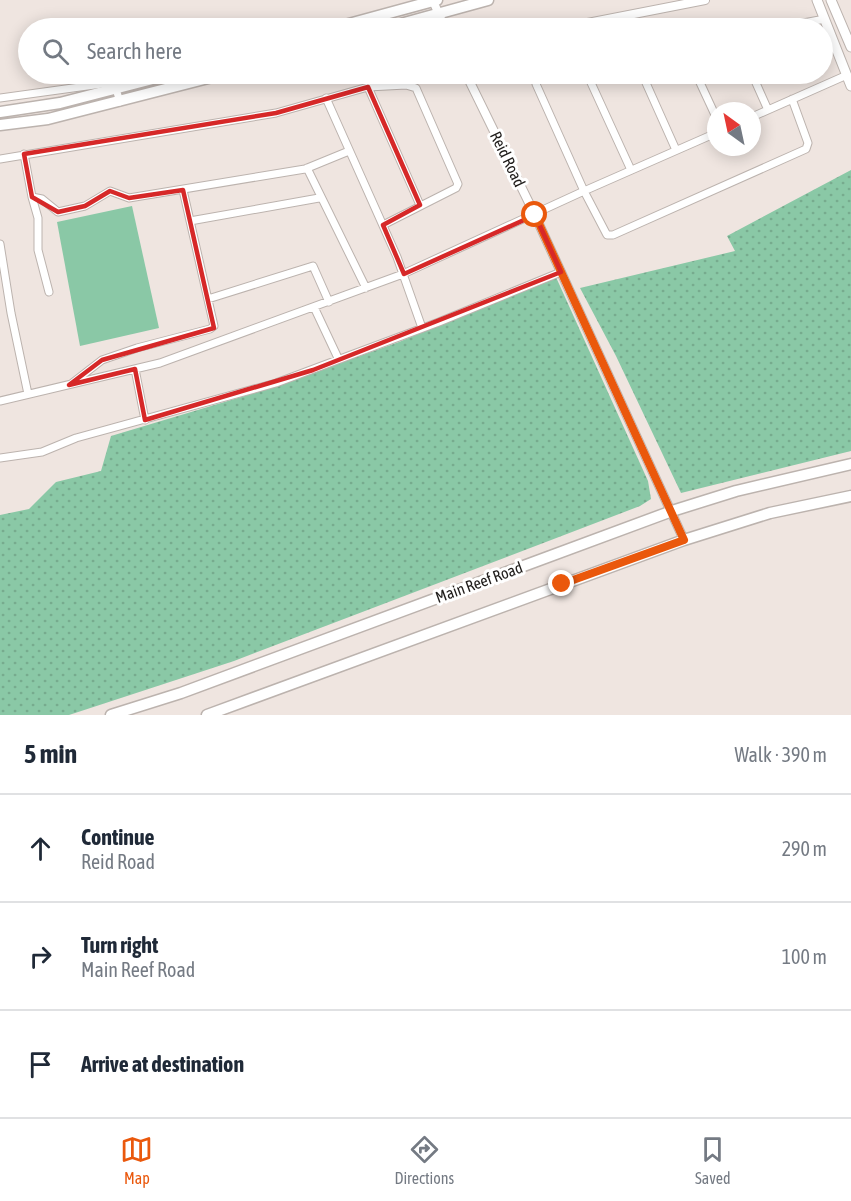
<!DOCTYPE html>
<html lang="en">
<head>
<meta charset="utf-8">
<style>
  :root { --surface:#fff; --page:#f6f6f7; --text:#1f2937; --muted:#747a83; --line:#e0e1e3; --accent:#ea580c }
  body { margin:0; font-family:"Asap Condensed",sans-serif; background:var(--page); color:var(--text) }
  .compass { position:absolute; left:707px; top:102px; width:54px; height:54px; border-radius:50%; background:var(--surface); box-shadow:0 3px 15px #0003; rotate:327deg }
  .stop { position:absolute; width:18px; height:18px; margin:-14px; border:4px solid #ea580c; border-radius:50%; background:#fff }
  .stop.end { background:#ea580c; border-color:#fff; box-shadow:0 2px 6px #0008 }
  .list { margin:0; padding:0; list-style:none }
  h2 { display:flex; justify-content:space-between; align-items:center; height:78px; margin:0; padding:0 24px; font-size:26px }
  h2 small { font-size:20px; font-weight:400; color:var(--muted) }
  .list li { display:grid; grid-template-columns:39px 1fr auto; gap:18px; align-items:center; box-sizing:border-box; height:108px; padding:0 24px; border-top:2px solid var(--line) }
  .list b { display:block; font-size:22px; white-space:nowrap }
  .list p { margin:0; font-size:20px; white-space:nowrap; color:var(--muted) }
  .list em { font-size:20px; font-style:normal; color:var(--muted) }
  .icon { flex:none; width:33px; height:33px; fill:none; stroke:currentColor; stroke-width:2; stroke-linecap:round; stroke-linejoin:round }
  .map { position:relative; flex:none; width:851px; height:715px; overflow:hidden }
  .search { position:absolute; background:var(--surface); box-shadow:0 3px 15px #0003; left:18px; right:18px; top:18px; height:66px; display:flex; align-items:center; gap:15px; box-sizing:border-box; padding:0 21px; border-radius:33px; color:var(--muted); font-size:22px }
  .sheet { height:402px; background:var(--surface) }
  nav { display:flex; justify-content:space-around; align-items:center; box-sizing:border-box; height:84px; border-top:2px solid var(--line); background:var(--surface); font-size:16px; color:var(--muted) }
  nav a { display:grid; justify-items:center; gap:3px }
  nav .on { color:var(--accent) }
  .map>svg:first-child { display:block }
  .grass { fill:url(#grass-dots) }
  .pitch { fill:#8ac8a6 }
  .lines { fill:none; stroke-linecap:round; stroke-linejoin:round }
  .minor-casing { stroke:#bcb3ae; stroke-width:9 }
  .tertiary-casing { stroke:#bcb3ae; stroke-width:10 }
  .secondary-casing { stroke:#bcb3ae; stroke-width:11 }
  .primary-casing { stroke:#bcb3ae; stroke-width:13 }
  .minor { stroke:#fff; stroke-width:7 }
  .tertiary { stroke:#fff; stroke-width:8 }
  .secondary { stroke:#fff; stroke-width:9 }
  .primary { stroke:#fff; stroke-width:10 }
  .route { stroke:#ea580c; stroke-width:8 }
  .marked { fill:none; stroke:#d62828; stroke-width:4.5; stroke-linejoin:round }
  .labels { text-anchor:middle; stroke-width:6; stroke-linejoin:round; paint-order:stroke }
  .street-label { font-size:16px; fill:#1f1c1a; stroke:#fff }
</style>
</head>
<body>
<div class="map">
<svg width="851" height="715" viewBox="0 0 851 715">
  <defs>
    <pattern id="grass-dots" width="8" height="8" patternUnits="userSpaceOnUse" patternTransform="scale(1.5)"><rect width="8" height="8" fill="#8ac8a6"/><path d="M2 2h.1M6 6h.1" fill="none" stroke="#77ab8e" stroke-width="1.8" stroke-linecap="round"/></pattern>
  </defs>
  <rect width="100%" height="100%" fill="#efe5e0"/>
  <path class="grass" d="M851,170V451L681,493L616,356L580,288L735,251L727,236Z
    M555,275L648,481L651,499L640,506L234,661L69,715H0V515L29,509L56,482L101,471L111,436L258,392L399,342Z"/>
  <path class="pitch" d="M132,206L159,328L80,346L57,222Z"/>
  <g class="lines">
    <g class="minor-casing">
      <path id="minor" d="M776,28L825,19
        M587,74L631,170
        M642,74L676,150
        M696,74L716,117
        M752,74L768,110
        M410,86L419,74
        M368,87L420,205
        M0,98L109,83L116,89L120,102
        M326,98L397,257L421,325
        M752,117L847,75
        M716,133L584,191L607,235H613L806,149L808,143L792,99
        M24,154L32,197L42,199L58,212L85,206L110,191L129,198L305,169L349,151
        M0,159L276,113L368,87L406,85L416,88L458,184L456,188L383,225
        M307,168L366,288
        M32,197L38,218V250L49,292
        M190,221L319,198
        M0,244L11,313L28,394
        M208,299L313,266L329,302
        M314,307L338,358
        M135,369L145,420
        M71,384L102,360L137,348L210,329L214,326L183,190
        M0,401L160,363L403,274L584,191L536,84L538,77L544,74
        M0,458L42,452L76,438L276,383L439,322L561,272"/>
    </g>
    <g class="tertiary-casing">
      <path id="tertiary" d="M433,1L445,28
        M562,28L705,0
        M466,74L533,211L684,540"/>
    </g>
    <g class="secondary-casing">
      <path id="secondary" d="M817,0L851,86
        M831,0L851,47"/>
    </g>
    <g class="primary-casing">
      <path id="primary" d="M334,28L437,0
        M386,28L488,0
        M0,112L60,103L172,74
        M0,125L48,119L224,74
        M111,715L181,693L672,511L736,491L851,464
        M207,715L684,540L770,513L851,496"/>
    </g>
    <use href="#minor" class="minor"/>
    <use href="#tertiary" class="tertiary"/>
    <use href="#secondary" class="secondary"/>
    <use href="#primary" class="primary"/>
  </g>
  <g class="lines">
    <path class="route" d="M535,215L684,540L562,584"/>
  </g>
  <path class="marked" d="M368,87L420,205L383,225L404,274L535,215L561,272L313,370L145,420L135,369L69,385L102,360L214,328L183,190L129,198L110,191L85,206L58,212L32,197L24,154L276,113Z"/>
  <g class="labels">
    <g class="street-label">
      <text transform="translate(508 159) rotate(64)" y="6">Reid Road</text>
      <text transform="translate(479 582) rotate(-20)" y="6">Main Reef Road</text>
    </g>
  </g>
</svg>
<svg class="compass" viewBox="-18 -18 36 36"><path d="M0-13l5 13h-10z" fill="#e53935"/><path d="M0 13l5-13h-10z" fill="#747a83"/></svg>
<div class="stop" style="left:535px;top:215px"></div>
<div class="stop end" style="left:562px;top:584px"></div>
<div class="search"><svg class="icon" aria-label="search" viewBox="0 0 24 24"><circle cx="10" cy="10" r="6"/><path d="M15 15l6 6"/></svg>Search here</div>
</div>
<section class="sheet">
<h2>5 min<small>Walk · 390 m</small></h2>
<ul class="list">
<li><svg class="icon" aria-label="ahead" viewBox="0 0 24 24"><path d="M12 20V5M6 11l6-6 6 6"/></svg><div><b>Continue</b><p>Reid Road</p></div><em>290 m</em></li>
<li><svg class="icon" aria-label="right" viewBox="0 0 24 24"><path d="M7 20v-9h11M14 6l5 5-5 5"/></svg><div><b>Turn right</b><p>Main Reef Road</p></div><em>100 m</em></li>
<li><svg class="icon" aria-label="arrive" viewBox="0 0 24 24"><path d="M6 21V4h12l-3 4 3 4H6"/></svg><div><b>Arrive at destination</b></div></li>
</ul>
</section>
<nav>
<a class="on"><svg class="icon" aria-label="map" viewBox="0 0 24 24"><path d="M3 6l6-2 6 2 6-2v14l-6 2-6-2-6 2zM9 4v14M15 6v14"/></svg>Map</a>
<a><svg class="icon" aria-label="directions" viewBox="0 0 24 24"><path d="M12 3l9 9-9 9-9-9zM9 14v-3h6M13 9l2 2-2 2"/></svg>Directions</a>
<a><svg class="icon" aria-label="saved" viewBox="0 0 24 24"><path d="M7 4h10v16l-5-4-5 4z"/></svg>Saved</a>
</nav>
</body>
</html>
